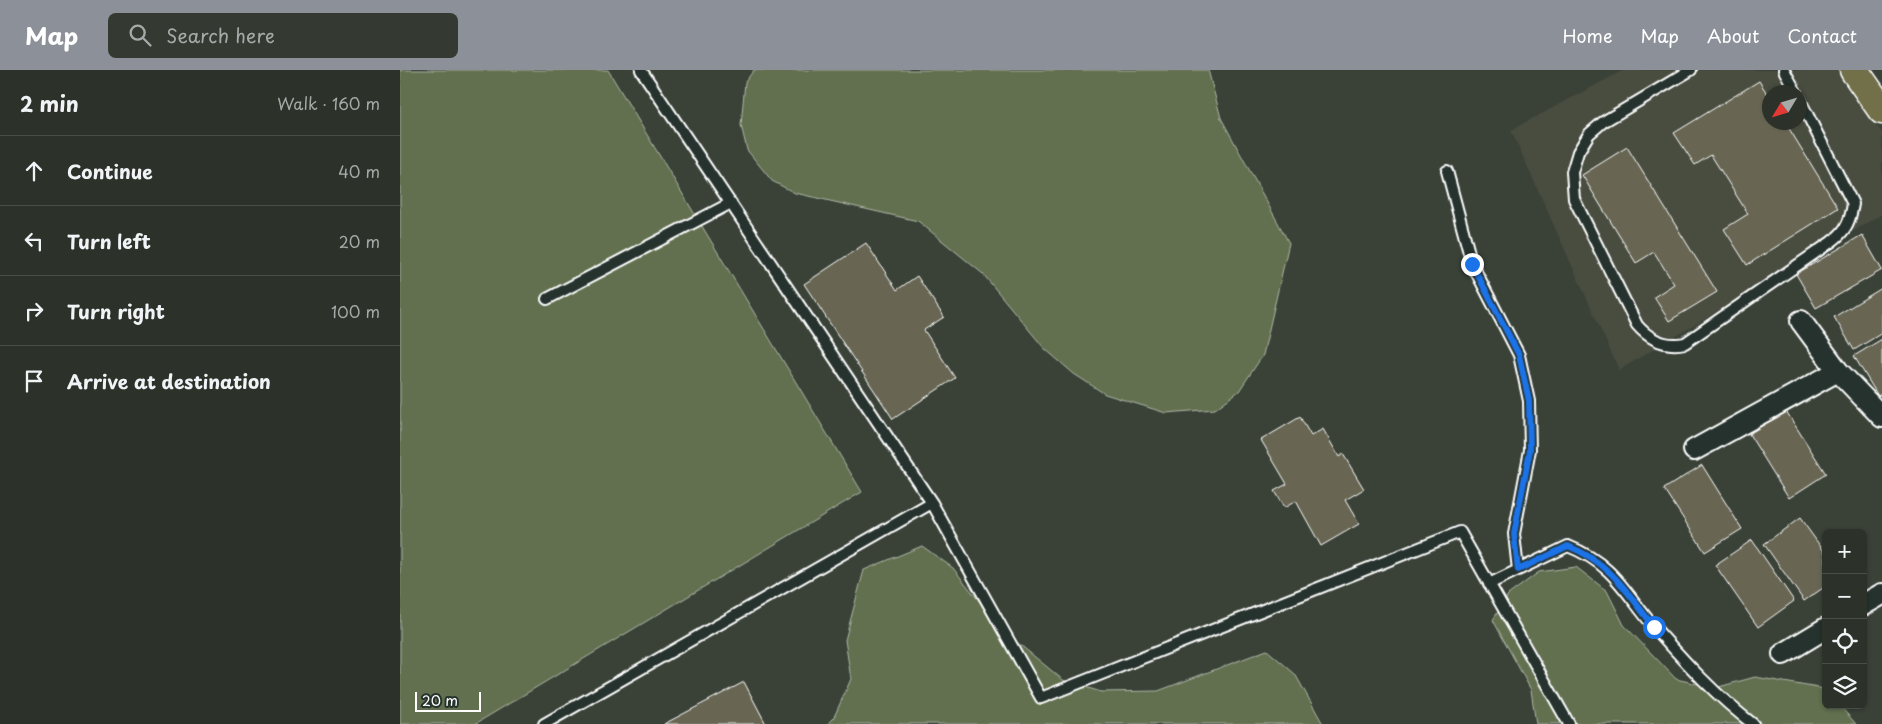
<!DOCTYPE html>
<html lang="en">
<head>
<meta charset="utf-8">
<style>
  :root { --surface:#2c322a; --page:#343a32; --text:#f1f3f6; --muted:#a6aaa8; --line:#484d47; --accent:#8c9099 }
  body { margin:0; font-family:"Playpen Sans",sans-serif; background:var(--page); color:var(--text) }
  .controls { position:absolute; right:15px; bottom:15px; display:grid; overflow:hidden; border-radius:8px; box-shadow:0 1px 4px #0004 }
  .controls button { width:45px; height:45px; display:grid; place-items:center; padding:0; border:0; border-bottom:1px solid var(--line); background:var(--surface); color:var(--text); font:25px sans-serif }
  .compass { position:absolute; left:1362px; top:15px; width:45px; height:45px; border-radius:50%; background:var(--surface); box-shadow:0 1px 4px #0004; rotate:232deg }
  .scale { position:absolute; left:15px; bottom:12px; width:66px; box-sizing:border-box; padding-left:5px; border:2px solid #fff; border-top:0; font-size:14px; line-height:18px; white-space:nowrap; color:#fff; -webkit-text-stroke:4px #26332d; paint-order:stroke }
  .stop { position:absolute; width:15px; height:15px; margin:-11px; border:4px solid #1a73e8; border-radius:50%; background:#fff }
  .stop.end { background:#1a73e8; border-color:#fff; box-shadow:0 1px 5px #0008 }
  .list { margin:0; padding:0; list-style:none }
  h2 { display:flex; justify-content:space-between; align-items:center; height:65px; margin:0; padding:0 20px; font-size:21px }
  h2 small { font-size:16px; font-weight:400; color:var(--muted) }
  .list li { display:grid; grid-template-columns:32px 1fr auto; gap:15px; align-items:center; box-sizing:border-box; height:70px; padding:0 20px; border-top:1px solid var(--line) }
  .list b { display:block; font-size:19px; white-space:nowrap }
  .list em { font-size:16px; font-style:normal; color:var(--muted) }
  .icon { flex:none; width:28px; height:28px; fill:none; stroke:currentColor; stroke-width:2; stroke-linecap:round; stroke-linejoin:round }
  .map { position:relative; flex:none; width:1482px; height:654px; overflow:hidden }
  header { display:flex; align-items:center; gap:30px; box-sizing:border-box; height:70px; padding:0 25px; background:var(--accent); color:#fff }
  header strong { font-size:24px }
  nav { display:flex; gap:28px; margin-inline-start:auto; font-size:18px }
  .search { width:350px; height:45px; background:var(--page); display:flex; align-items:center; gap:12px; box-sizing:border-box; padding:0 18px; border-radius:8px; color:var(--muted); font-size:19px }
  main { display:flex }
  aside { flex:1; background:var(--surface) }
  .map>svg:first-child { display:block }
  .built { fill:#484d40; fill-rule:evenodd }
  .green { fill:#626f50; stroke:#b0b7a8 }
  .building { fill:#686652; stroke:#fff }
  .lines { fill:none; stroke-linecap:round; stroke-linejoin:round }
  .service-casing { stroke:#fff; stroke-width:14 }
  .minor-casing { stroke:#fff; stroke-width:24 }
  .trunk-casing { stroke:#fff; stroke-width:31 }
  .service { stroke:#26332d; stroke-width:10 }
  .minor { stroke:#26332d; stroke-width:20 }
  .trunk { stroke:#71704a; stroke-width:28 }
  .route { stroke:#1a73e8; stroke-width:6 }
</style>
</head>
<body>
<header>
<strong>Map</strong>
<div class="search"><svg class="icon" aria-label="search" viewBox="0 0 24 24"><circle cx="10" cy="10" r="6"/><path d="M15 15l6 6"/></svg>Search here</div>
<nav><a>Home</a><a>Map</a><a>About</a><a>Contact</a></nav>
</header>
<main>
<aside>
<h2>2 min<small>Walk · 160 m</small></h2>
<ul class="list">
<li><svg class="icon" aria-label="ahead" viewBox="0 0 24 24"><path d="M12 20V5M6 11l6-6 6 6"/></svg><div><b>Continue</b></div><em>40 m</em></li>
<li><svg class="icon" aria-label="left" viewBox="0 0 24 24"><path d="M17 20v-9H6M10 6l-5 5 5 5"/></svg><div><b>Turn left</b></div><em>20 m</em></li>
<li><svg class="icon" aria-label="right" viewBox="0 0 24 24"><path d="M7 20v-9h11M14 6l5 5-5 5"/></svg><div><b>Turn right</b></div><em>100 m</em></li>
<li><svg class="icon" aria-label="arrive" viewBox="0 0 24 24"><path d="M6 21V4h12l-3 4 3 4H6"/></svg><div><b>Arrive at destination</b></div></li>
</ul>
</aside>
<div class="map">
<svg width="1482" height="654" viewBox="0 0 1482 654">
  <rect width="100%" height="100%" fill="#3a4238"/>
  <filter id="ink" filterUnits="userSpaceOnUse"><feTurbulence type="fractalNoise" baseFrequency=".02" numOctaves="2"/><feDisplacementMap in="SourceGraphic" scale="10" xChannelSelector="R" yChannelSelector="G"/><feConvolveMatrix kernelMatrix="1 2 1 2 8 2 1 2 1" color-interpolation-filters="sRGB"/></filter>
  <g filter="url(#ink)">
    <path class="built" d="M1224,0H1437L1482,63V144L1219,300L1111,60ZM1370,22H1400V52H1370Z"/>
    <path class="green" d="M0,0H208L462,422L75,654H0Z
      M354,0H808L821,48L889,173L863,285L839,321L815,339L766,343L705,324L674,304L644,278L583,204L518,151L395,123L372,111L347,80L341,55L345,12Z
      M522,476L553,498L602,560L663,610L701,622L758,621L867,580L895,604L923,654H427L434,647L451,609L445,570L464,500Z
      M1176,497L1207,521L1224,555L1276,609L1315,618L1355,607L1424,619L1426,635H1439L1456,654H1136L1131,620L1093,550L1108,525L1139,502Z"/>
    <path class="building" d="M1359,11L1370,28V52H1385L1438,138L1347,195L1324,159L1348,144L1311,85L1295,95L1274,63Z
      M1227,77L1317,222L1269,251L1254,227L1274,214L1254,182L1236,193L1182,105Z
      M1462,165L1482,200L1416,238L1396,204Z
      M466,173L497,220L517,206L544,247L524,260L555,308L493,349L404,214Z
      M1482,218V263L1454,280L1434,247Z
      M1482,269V324L1478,326L1454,286Z
      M1386,341L1426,404L1389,428L1349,364Z
      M900,347L911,366L923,359L939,387L943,384L964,419L945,430L959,454L921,476L896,431L884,438L874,421L887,414L861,370Z
      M1302,395L1342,459L1305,482L1264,419Z
      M1400,448L1426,484V516L1404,531L1364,474Z
      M1352,470L1394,531L1358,557L1315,495Z
      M344,612L366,654H264Z"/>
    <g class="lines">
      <g class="service-casing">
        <path id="service" d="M241,0L532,433L641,628L1060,462L1169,654
          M1291,0L1203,52L1189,64L1178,82L1172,102L1174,129L1237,255C1250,270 1266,277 1285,273L1431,172C1446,161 1450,152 1453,134L1400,30
          M1384,0L1396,22
          M1047,101L1072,194L1119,285L1129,331L1130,380L1114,464L1118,500
          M147,229L331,133
          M1089,514L1168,476C1214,494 1225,523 1255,558C1286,593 1316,626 1353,654
          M144,654L532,433"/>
      </g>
      <g class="minor-casing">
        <path id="minor" d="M1401,251L1438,301L1482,347
          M1294,380L1438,301
          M1463,535L1482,524
          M1383,584L1426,558"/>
      </g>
      <g class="trunk-casing">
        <path id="trunk" d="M1454,0L1482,40"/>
      </g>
      <use href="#service" class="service"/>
      <use href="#minor" class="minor"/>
      <use href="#trunk" class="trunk"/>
    </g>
  </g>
  <g class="lines" filter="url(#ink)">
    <path class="route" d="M1072,194L1119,285L1129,331L1130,380L1114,464L1118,500L1168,476C1211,493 1227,522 1254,557"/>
  </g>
</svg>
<div class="controls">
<button>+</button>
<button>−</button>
<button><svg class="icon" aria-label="locate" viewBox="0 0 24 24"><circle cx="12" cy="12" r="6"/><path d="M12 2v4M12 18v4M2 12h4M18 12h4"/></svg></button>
<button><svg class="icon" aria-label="layers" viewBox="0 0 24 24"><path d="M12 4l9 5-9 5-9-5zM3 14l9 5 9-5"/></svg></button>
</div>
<svg class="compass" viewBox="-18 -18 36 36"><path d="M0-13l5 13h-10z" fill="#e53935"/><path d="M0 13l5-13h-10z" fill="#a6aaa8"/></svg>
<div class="scale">20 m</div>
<div class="stop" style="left:1254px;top:557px"></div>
<div class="stop end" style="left:1072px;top:194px"></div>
</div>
</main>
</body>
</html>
